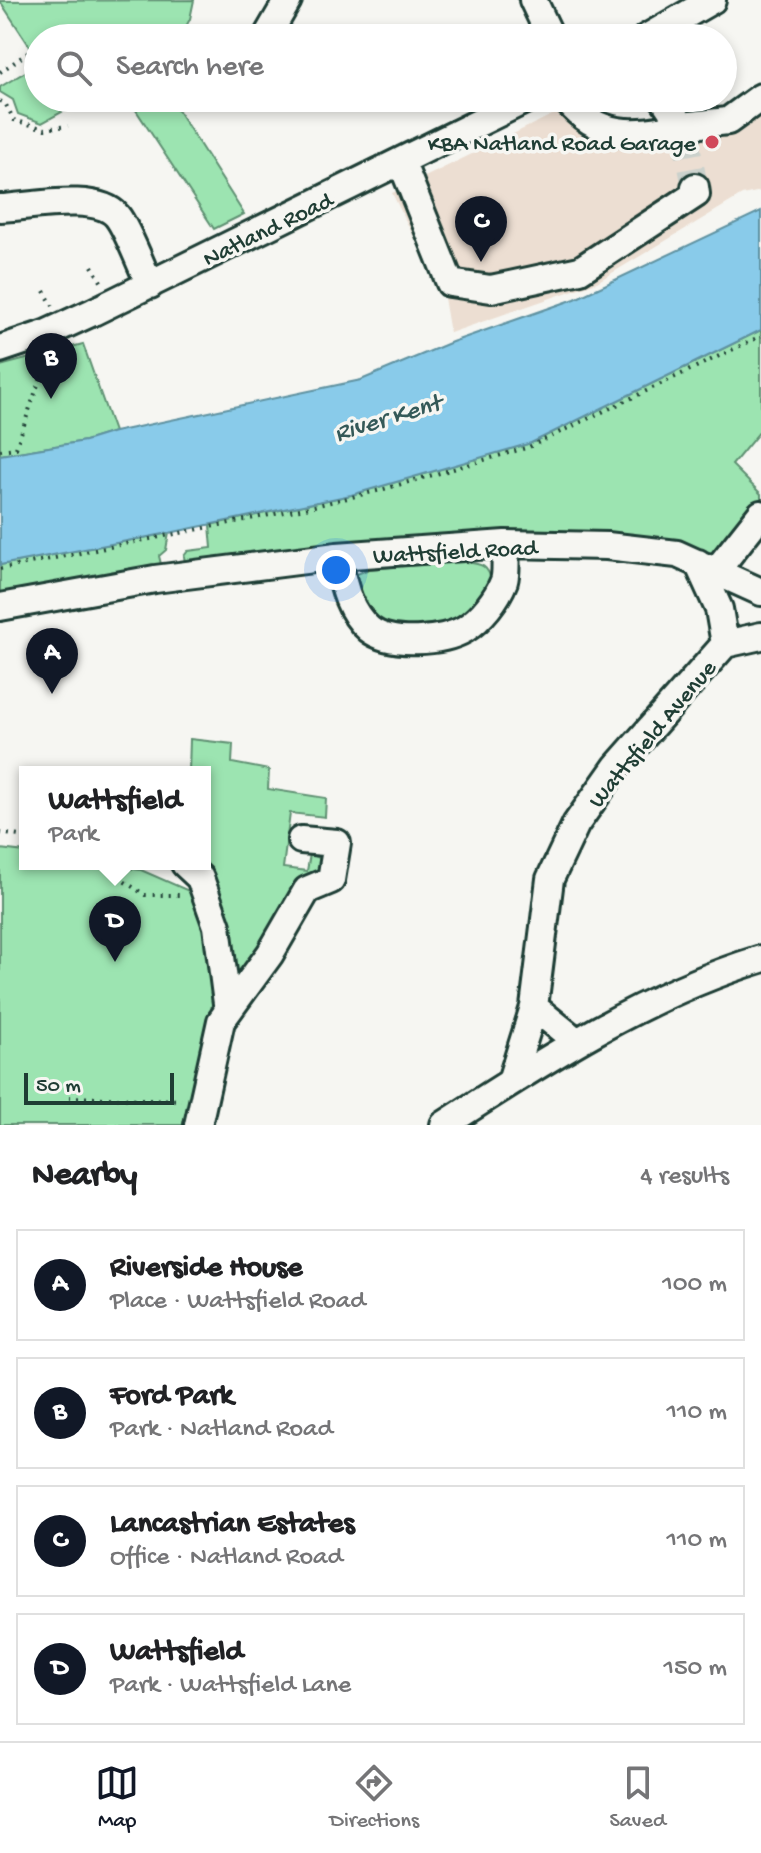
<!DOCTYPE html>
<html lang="en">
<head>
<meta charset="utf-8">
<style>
  :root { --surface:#fff; --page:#f6f6f6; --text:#202124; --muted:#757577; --line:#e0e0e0; --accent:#111827 }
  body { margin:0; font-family:"Gochi Hand",sans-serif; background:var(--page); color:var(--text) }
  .scale { position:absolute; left:24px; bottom:20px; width:150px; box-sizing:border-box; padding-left:8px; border:4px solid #1f3d34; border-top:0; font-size:22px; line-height:28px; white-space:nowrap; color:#1f3d34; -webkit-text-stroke:6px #f6f6f2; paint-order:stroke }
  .you { position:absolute; left:336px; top:570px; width:28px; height:28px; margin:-20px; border:6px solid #fff; border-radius:50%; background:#1a73e8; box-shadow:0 0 0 12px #1a73e833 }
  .badge { display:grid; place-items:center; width:52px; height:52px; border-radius:50%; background:var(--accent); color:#fff; font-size:26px; font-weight:700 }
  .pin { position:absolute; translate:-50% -66px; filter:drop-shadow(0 2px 4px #0008) }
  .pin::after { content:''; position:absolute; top:42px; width:28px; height:24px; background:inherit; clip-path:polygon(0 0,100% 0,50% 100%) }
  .popup { position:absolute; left:19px; top:766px; width:192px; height:104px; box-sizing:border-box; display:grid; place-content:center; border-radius:0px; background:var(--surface); filter:drop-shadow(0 2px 6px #0005); font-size:26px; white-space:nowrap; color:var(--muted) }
  .popup b { font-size:30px; color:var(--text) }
  .popup::after { content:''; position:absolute; left:50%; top:100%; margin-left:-16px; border:16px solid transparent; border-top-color:var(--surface) }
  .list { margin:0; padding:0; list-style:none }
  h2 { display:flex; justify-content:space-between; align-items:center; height:104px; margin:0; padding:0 32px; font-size:34px }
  h2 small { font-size:26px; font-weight:400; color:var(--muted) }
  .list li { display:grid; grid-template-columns:52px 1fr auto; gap:24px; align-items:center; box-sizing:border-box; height:112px; margin:0 16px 16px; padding:0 16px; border:2px solid var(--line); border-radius:0px }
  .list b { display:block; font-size:30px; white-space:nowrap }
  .list p { margin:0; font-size:26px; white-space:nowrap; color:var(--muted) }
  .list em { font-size:26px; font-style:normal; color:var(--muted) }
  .icon { flex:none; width:44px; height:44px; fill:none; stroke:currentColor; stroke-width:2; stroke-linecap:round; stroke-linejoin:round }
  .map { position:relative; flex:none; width:761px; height:1125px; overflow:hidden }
  .search { position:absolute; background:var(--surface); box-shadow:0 4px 12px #0003; left:24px; right:24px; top:24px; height:88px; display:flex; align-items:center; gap:20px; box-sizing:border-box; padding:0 28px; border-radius:44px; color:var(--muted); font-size:30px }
  .sheet { height:616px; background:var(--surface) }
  nav { display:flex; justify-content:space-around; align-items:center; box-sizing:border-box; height:112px; border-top:2px solid var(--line); background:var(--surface); font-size:22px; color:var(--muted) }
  nav a { display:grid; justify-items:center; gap:4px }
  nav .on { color:var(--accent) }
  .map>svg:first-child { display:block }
  .built { fill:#ecded2 }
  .green { fill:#9ce4b1; stroke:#5e9072; stroke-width:2 }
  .water { fill:#89cbea; stroke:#5f92a1; stroke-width:2 }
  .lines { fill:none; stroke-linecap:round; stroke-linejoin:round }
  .minor-tunnel { stroke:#cbd1cc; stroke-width:26; stroke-dasharray:26 13; stroke-linecap:butt }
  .minor-casing { stroke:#1f3d34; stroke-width:32 }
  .path { stroke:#1f3d34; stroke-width:4; stroke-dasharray:2 6; stroke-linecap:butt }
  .minor { stroke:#f6f6f2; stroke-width:26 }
  .poi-dot { fill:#d1495b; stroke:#f6f6f2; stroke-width:3 }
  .labels { text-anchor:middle; stroke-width:7; stroke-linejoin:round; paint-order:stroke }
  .poi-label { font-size:24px; fill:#1f3d34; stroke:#f6f6f2; text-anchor:end }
  .street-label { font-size:24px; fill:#1f3d34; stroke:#f6f6f2 }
  .water-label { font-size:26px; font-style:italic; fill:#345958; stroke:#f6f6f2 }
</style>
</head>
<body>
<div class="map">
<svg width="761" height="1125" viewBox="0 0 761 1125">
  <rect width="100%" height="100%" fill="#f6f6f2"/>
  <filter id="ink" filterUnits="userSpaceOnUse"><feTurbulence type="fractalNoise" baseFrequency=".0125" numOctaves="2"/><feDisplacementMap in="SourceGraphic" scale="16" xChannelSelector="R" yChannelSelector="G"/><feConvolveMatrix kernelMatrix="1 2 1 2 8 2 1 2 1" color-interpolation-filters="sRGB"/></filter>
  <g filter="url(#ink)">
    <path class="built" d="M761,90V191L742,195L597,282L450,333L444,298L392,193L560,111L629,132L718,116Z"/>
    <path class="green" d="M194,0L190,19L180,38H38V59L0,1Z
      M32,68L38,77V98H52L62,112L42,123L18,114L13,100L0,92V87Z
      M128,98H170L244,214L214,229Z
      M761,330V430L732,465L761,494V504L720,547L713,552L185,563L184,556L188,551L212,548L210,525L351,495L531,443Z
      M83,344L114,432L85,441L0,455V366Z
      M169,533L166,550L159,556L162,568L0,595V565Z
      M459,561C480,564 487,562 493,584L464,621L381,629L354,594L357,574L369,569Z
      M190,739L233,744L232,763L269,770L268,789L326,798L325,817L290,813L283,868L307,871L310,854L324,860L323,868L240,979L232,983L204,864L205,772H189Z
      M0,849L25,852V864H101L141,870L189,891L202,904L208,921L212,1004L187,1125H0Z"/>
    <path class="water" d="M761,211V330L531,443L351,495L169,533L0,565V455L85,441L114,432L361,380L452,342L575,299Z"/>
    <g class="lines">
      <path class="minor-tunnel" d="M684,130L695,187"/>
      <g class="minor-casing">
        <path id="minor" d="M533,0L551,38
          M266,38L288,0
          M646,38L712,0
          M565,98C598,140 635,135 682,126L663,98
          M684,130L682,126L728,121L761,97
          M401,161L450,283L491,289L580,270L696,194L695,187
          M0,208C29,207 97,192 117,216C127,228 142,268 150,285
          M0,349L45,334L93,312L529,98
          M337,556C343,582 347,610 369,629C390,646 443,642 465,629C481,619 497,599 504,581C507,571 505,555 505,544
          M698,563L719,609L725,644
          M716,571L761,514
          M0,607L155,579L337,556L505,544L607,546L677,554L761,592
          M185,864L200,878L217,926L228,1011
          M534,1007L576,1041
          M511,1081L534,1007L550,879L576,824L617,766L725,644L761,636
          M198,1125L221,1021L270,954L307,890L331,880L337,843L301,840
          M444,1125C544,1060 646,994 761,959"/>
      </g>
      <path class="path" d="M0,72L32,50
        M0,101L5,103L14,120L45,129L68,126
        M92,266L103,285
        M44,291L53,306
        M0,450L16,448L48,356
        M0,569L310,507L381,490L529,447L761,336
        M0,833L25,837
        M98,864L145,895H184
        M69,1097L181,1100"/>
      <use href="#minor" class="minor"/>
    </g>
  </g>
  <circle class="poi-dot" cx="712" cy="142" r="8"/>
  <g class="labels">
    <g class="poi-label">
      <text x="696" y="150">KBA Natland Road Garage</text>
    </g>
    <g class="street-label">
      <text transform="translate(267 228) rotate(-26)" y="8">Natland Road</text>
      <text transform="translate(455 550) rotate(-3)" y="8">Wattsfield Road</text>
      <text transform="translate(651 733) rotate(-50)" y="8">Wattsfield Avenue</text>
    </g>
    <g class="water-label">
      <text transform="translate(387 416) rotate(-17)" y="9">River Kent</text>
    </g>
  </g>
</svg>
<div class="scale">50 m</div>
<div class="you"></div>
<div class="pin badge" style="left:52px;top:694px">A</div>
<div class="pin badge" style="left:51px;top:399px">B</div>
<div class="pin badge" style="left:481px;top:262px">C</div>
<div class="pin badge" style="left:115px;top:962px">D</div>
<div class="popup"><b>Wattsfield</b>Park</div>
<div class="search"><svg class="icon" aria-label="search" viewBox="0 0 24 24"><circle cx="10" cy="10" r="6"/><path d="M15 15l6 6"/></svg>Search here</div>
</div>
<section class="sheet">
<h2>Nearby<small>4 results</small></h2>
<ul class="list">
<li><span class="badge">A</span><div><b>Riverside House</b><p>Place · Wattsfield Road</p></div><em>100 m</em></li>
<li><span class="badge">B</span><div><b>Ford Park</b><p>Park · Natland Road</p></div><em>110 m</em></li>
<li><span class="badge">C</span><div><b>Lancastrian Estates</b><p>Office · Natland Road</p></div><em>110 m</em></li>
<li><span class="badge">D</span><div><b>Wattsfield</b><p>Park · Wattsfield Lane</p></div><em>150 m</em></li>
</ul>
</section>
<nav>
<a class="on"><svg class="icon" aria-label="map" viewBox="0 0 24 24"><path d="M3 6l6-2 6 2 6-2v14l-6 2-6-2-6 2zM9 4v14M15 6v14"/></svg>Map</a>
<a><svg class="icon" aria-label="directions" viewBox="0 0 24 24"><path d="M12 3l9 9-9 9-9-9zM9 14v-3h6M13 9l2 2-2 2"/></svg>Directions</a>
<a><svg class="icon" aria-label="saved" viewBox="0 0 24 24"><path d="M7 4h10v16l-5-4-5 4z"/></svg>Saved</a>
</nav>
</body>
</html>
